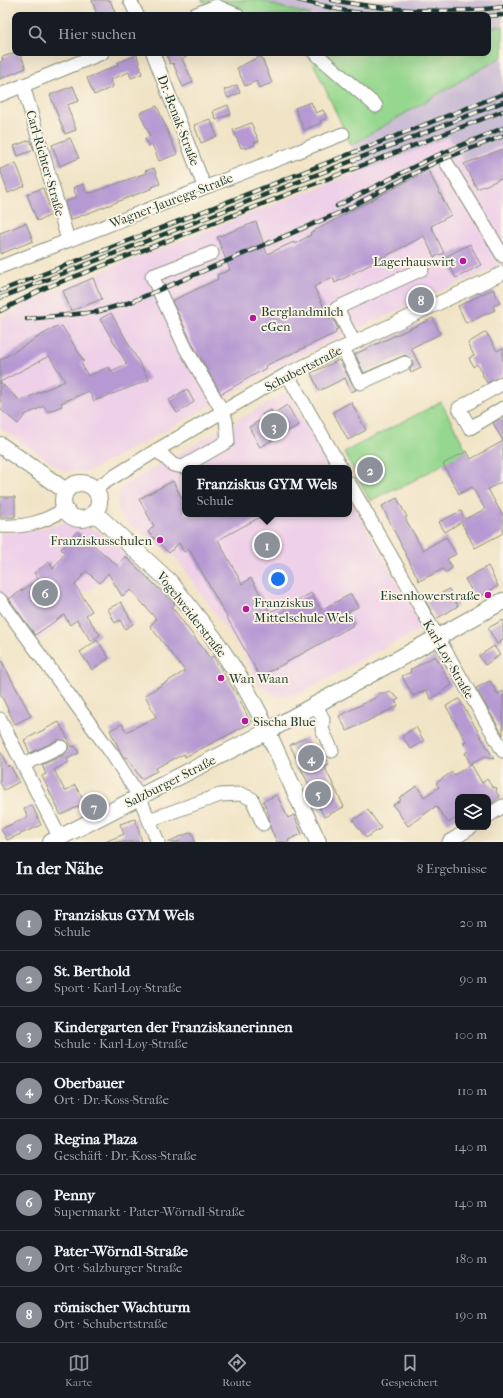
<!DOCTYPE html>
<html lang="de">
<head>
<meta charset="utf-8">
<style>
  :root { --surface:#171b24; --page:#20242c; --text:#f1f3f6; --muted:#9ea1a6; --line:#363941; --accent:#8c9099 }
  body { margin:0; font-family:"IM FELL French Canon",serif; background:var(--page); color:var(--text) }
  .controls { position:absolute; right:12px; bottom:12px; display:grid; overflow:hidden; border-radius:8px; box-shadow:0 4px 16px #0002 }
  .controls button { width:36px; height:36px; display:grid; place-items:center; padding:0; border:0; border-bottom:1px solid var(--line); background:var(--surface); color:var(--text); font:20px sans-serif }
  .you { position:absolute; left:278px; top:579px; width:14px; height:14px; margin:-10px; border:3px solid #fff; border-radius:50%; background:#1a73e8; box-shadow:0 0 0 6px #1a73e833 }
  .badge { display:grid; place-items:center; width:26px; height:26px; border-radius:50%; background:var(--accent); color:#fff; font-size:13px; font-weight:700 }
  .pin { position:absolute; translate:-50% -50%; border:2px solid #fff; box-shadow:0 1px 4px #0006 }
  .popup { position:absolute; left:182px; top:465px; width:170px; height:52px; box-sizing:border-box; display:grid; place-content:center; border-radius:8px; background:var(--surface); filter:drop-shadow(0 1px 3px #0005); font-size:13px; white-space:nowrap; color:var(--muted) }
  .popup b { font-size:15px; color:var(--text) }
  .popup::after { content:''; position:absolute; left:50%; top:100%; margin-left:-8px; border:8px solid transparent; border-top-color:var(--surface) }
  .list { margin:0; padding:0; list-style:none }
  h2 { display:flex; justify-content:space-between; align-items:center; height:52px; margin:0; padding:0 16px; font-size:17px }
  h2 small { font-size:13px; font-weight:400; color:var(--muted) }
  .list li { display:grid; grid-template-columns:26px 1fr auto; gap:12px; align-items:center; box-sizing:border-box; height:56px; padding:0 16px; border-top:1px solid var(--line) }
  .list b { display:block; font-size:15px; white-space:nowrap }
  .list p { margin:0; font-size:13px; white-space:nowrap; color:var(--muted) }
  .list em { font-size:13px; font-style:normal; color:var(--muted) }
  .icon { flex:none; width:22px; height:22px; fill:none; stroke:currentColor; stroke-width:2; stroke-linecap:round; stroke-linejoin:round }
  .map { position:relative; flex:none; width:503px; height:842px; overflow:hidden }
  .search { position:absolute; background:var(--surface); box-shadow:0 4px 16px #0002; left:12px; right:12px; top:12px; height:44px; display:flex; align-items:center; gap:10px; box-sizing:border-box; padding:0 14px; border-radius:8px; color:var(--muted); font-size:15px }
  .sheet { height:500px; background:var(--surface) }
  nav { display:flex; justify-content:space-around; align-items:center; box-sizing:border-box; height:56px; border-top:1px solid var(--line); background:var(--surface); font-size:11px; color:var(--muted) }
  nav a { display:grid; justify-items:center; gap:2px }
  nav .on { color:var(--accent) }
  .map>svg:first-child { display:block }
  .built { fill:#eed0e8 }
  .industrial { fill:#ccbed4 }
  .green { fill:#95d78e; stroke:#5a8a61 }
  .building { fill:#b699d2; fill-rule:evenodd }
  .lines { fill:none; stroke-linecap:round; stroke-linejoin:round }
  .minor-casing { stroke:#88907d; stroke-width:15 }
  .major-casing { stroke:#88907d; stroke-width:18 }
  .minor { stroke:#fff; stroke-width:13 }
  .major { stroke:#fff; stroke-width:16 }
  .rail-casing { stroke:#1f3d34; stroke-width:4.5 }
  .rail { stroke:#fcf5e5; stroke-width:3; stroke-dasharray:9; stroke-linecap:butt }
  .poi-dot { fill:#b5179e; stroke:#fcf5e5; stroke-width:1.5 }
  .labels { text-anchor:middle; stroke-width:3.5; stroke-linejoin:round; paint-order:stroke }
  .street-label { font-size:13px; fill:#1f3d34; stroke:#fcf5e5 }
  .poi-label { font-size:13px; fill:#1f3d34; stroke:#fcf5e5; text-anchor:start }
</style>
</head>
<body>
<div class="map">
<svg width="503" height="842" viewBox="0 0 503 842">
  <rect width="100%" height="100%" fill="#fcf5e5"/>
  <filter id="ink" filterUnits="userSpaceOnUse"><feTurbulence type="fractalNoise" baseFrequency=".025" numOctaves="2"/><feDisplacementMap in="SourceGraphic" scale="8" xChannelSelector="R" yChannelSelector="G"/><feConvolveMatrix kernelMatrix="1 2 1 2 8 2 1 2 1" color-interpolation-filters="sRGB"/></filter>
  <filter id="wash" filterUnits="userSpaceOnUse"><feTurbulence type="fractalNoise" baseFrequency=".012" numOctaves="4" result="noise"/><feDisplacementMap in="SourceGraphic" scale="16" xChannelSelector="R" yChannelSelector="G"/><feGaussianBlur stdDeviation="0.9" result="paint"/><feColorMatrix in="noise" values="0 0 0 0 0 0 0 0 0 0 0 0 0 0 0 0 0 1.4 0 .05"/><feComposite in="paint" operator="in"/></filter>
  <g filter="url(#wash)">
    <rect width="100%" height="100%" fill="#f1e4c6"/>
    <path class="built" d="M449,137L464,161L503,145V264L426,297L287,362L203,410L88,472L64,471L0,428V319L25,304L79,280Z
      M287,392L333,468H185V514H349V497L423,629L379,650L300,694L276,696L260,686L244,655L177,559L152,539L127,523L119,513L117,502L120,490L127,483Z
      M67,522L98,531L136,563L72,600L78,610L35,644L0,594V533L32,531Z"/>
    <path class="industrial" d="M262,0H503V26L488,28V15H311L277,6Z
      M503,56V145L464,161L449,137L362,172L351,145Z"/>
    <path class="green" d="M201,0H262L277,6L311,15H228Z
      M503,26V56L351,145L311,58L302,53H488V28Z
      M441,402L467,451L396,490L395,488L370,501L344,452Z"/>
    <g id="blocks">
      <path class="building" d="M92,0H110L116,15H97Z
        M15,53H20L26,68L0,79V62L3,60L2,57Z
        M166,53H193L182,59L193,82L183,87L173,63L170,64Z
        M137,55L142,74L131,78L129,72L110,80L113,87L94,95L87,78L118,65L117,63Z
        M261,56L272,83L259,88L256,81L245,86L237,68Z
        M237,85L240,93L228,98L224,90Z
        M73,86L79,101L67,105L76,130L65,134L50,95Z
        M311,102L316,113L323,110L327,118L320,121L321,123L304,130L295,108Z
        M228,105L231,114L216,120L213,111Z
        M157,106L177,154L159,161L152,144L148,146L145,138L150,136L140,113Z
        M210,119L217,136L201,143L194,125Z
        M251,123L259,141L254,143L255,145L245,149V147L241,148L233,130Z
        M70,138L79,158L60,166L52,145Z
        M30,140L34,150L18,156L14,146Z
        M503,149V178L477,189L464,164Z
        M16,163L25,186L8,193L0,169Z
        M154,168L160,184L152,187L153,188L70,220L65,202L77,197L73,188L83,184L87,193L90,192L91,193L146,173L145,171Z
        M428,170L451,215L431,226L444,253L434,257L424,236L335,283L333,277L314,287L330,320L333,318L338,329L335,330L336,333L265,366L266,368L221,394L193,345L172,301L218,279L217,275L230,270L217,237L256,222L267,254L294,242V244L311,235L310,233Z
        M43,188L52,215L37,221L27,194Z
        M26,223L33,241L0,254V233Z
        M470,244L481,265L456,278L445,257Z
        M93,278L102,299L71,311L63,291Z
        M493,289L500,303L493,306L495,310L466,323L458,306Z
        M111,313L149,380L94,401L89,391L61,403L62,406L47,412L44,406L25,415L18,424L0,409V360L57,326L59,328L62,326L84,361L81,363L88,376L109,367L111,371L127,364L100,319ZM49,356L65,381L20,401L0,382Z
        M433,318L440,334L411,348L421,368L411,373L410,369L413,364L412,360L405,355L364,373L355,354Z
        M486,332L497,351L503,348V375L487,383L477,364L473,367L469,358L474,356L468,343Z
        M339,360L356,390L351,392L345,378L319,391L311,373Z
        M187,389L194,402L177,413L169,400Z
        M351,402L366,430L348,440L333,412Z
        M287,405L299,425L260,447L249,427L264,418L262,415L271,410L273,414Z
        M503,417V441L493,423Z
        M503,441V481L488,489L503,516V533L475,548L461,522L445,532L439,522L461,511L465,519L485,509L472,487L459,494L443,464L467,451L471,459Z
        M173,481L185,505V514H266L218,540L242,584L251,578L270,612L283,606L284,608L311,593L321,610L351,594L358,607L347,612L354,625L260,677L189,549L184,552L179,543L169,553L148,532L154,526L139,499Z
        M0,497H15V517H0Z
        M397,498L407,517L405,518L423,550L446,537L456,554L447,559L452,568L445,573L443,569L419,581L382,506Z
        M77,531L118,566L125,556L175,604L172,607L210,658L213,656L237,695L251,723L185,757L184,754L156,768L157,771L141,779L127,757L124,758L120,751L110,730L122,724L126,732L156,717L145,695L185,671L150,626L156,619L131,590L122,596L108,573L100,583L86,571L75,585L92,611L86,615L100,635L91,641L77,620L70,625L64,615L35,635L9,599L39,579L34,573L49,562L53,569L65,553L61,549Z
        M488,566L498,586L476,598L465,579Z
        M449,589L458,606L436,619L426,602Z
        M121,602L133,624L125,629L120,620L115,623L108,609Z
        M503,620V640L497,644L488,628Z
        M97,640L109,658L92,670L80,652Z
        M494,646L500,655L485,665L479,656Z
        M435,656L452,685L431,699L426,690L413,696L402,676L411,672L410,670Z
        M0,658L31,716L15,724L0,693Z
        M490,681L498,694L503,691V735L476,688Z
        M389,691L399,699L395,701L398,706L347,731L339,716L377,697L379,693H385Z
        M459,699L494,759L485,757L471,764L482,783L487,779L492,787L497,788L496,792L500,797L488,806V797H458V817L448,823L436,806L408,826L393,805L401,800L399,798L417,786L424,797L439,787L436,783L452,772L454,775L471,765L465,753L468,751L463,742L466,741L446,706Z
        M59,722L72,747L75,746L79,753L67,759L69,762L54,770L65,791L75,785L85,803L61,815L42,776L46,774L42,765L65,754L69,748L68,743L65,740H58L30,753L24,740Z
        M416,727L424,741L411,749L402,736Z
        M306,737L313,752L321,748L328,764L324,766L344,807L324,817L290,745Z
        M0,751L8,767L10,765L19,782L4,790L0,782Z
        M277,795L288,818L294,815L302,834L288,840L289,842H277L270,827L269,815L263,801Z
        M32,805L41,825L7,840L1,829L28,817L24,809Z
        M368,810L381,828L366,838L353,820Z
        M135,819L142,842H105L124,834L120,824Z
        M192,832L195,842H169V841Z"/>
    </g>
  </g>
  <g filter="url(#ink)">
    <use href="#blocks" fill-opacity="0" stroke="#88907d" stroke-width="1"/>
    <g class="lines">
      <g class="minor-casing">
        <path id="minor" d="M130,0L137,15
          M194,15L216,6L237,15
          M153,53L204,186
          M315,53L376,106
          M23,85L68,240
          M0,95L102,53
          M446,162L503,256
          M0,267L343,134
          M354,343L337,308L422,269
          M343,348L360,383L405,363
          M287,374L341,468
          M503,383L459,408L470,428L503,408
          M157,450L173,465L183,467L228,441L226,420L223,412L186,349L152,276L212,253
          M349,483L503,751
          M94,489L157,450L287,374L503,273
          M0,526C25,528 44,522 65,509
          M0,600L112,754L139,796L158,842
          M316,705L323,719L322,729L332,751
          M0,719L60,838
          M23,765L61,747
          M488,816L503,806
          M149,820L220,795L241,794L252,799L263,824
          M449,842L472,827"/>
      </g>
      <g class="major-casing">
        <path id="major" d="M0,445L66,491
          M63 501a18 18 0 1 1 36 0a18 18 0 1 1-36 0Z
          M95,513L170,582L213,637L240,678L259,713L318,842
          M51,842L268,731L503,601"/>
      </g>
      <use href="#minor" class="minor"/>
      <use href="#major" class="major"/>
      <g class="rail-casing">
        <path id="rail" d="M298,0L346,11L376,15
          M332,0C388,11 447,14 503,7
          M488,16L503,15
          M337,206L433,157L503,128
          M0,291L503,94
          M0,298L503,102
          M0,311L45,288L503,111
          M27,319L96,312L131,302L341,212L436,162L503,136"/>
      </g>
      <use href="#rail" class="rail"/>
    </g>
  </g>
  <g class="poi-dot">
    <circle cx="463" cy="261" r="4"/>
    <circle cx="253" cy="318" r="4"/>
    <circle cx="160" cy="540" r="4"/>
    <circle cx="488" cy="595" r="4"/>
    <circle cx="246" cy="609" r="4"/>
    <circle cx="221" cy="678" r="4"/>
    <circle cx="245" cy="721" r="4"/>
  </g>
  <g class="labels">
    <g class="street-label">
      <text transform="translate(179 120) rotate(69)" y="5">Dr.-Benak-Straße</text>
      <text transform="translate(46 163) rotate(74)" y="5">Carl-Richter-Straße</text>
      <text transform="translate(171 200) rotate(-21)" y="5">Wagner-Jauregg-Straße</text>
      <text transform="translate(303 368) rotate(-27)" y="5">Schubertstraße</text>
      <text transform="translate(192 614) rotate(52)" y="5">Vogelweiderstraße</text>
      <text transform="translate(449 659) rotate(60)" y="5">Karl-Loy-Straße</text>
      <text transform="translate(170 781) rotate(-27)" y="5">Salzburger Straße</text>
    </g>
    <g class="poi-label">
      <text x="455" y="266" text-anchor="end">Lagerhauswirt</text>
      <text x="261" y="316">Berglandmilch<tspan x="261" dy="15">eGen</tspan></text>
      <text x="152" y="545" text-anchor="end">Franziskusschulen</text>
      <text x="480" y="600" text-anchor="end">Eisenhowerstraße</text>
      <text x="254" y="607">Franziskus<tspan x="254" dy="15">Mittelschule Wels</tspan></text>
      <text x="229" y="683">Wan Waan</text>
      <text x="253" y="726">Sischa Blue</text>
    </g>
  </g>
</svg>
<div class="controls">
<button><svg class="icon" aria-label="layers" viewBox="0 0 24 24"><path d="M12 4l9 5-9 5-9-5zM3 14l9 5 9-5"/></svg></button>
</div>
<div class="you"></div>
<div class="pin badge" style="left:267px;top:545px">1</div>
<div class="popup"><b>Franziskus GYM Wels</b>Schule</div>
<div class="pin badge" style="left:370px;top:470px">2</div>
<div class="pin badge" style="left:274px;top:426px">3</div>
<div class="pin badge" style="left:311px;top:758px">4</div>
<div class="pin badge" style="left:318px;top:794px">5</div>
<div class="pin badge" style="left:45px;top:593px">6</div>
<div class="pin badge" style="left:94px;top:807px">7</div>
<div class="pin badge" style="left:421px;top:300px">8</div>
<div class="search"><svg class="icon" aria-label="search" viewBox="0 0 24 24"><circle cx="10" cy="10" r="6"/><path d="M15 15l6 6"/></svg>Hier suchen</div>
</div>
<section class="sheet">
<h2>In der Nähe<small>8 Ergebnisse</small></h2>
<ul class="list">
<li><span class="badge">1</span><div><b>Franziskus GYM Wels</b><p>Schule</p></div><em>20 m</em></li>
<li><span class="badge">2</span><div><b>St. Berthold</b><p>Sport · Karl-Loy-Straße</p></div><em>90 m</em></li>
<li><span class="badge">3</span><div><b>Kindergarten der Franziskanerinnen</b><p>Schule · Karl-Loy-Straße</p></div><em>100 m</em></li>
<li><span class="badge">4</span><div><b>Oberbauer</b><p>Ort · Dr.-Koss-Straße</p></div><em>110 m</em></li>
<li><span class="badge">5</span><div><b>Regina Plaza</b><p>Geschäft · Dr.-Koss-Straße</p></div><em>140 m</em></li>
<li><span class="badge">6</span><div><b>Penny</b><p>Supermarkt · Pater-Wörndl-Straße</p></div><em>140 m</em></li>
<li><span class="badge">7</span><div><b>Pater-Wörndl-Straße</b><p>Ort · Salzburger Straße</p></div><em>180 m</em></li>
<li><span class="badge">8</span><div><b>römischer Wachturm</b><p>Ort · Schubertstraße</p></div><em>190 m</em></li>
</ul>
</section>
<nav>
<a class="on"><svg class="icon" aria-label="map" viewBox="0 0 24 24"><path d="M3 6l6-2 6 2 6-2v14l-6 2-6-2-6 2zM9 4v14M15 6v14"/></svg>Karte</a>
<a><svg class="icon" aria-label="directions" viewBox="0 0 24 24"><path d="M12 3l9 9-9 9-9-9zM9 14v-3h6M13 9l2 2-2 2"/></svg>Route</a>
<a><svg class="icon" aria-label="saved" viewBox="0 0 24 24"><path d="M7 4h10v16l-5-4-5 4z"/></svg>Gespeichert</a>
</nav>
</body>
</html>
